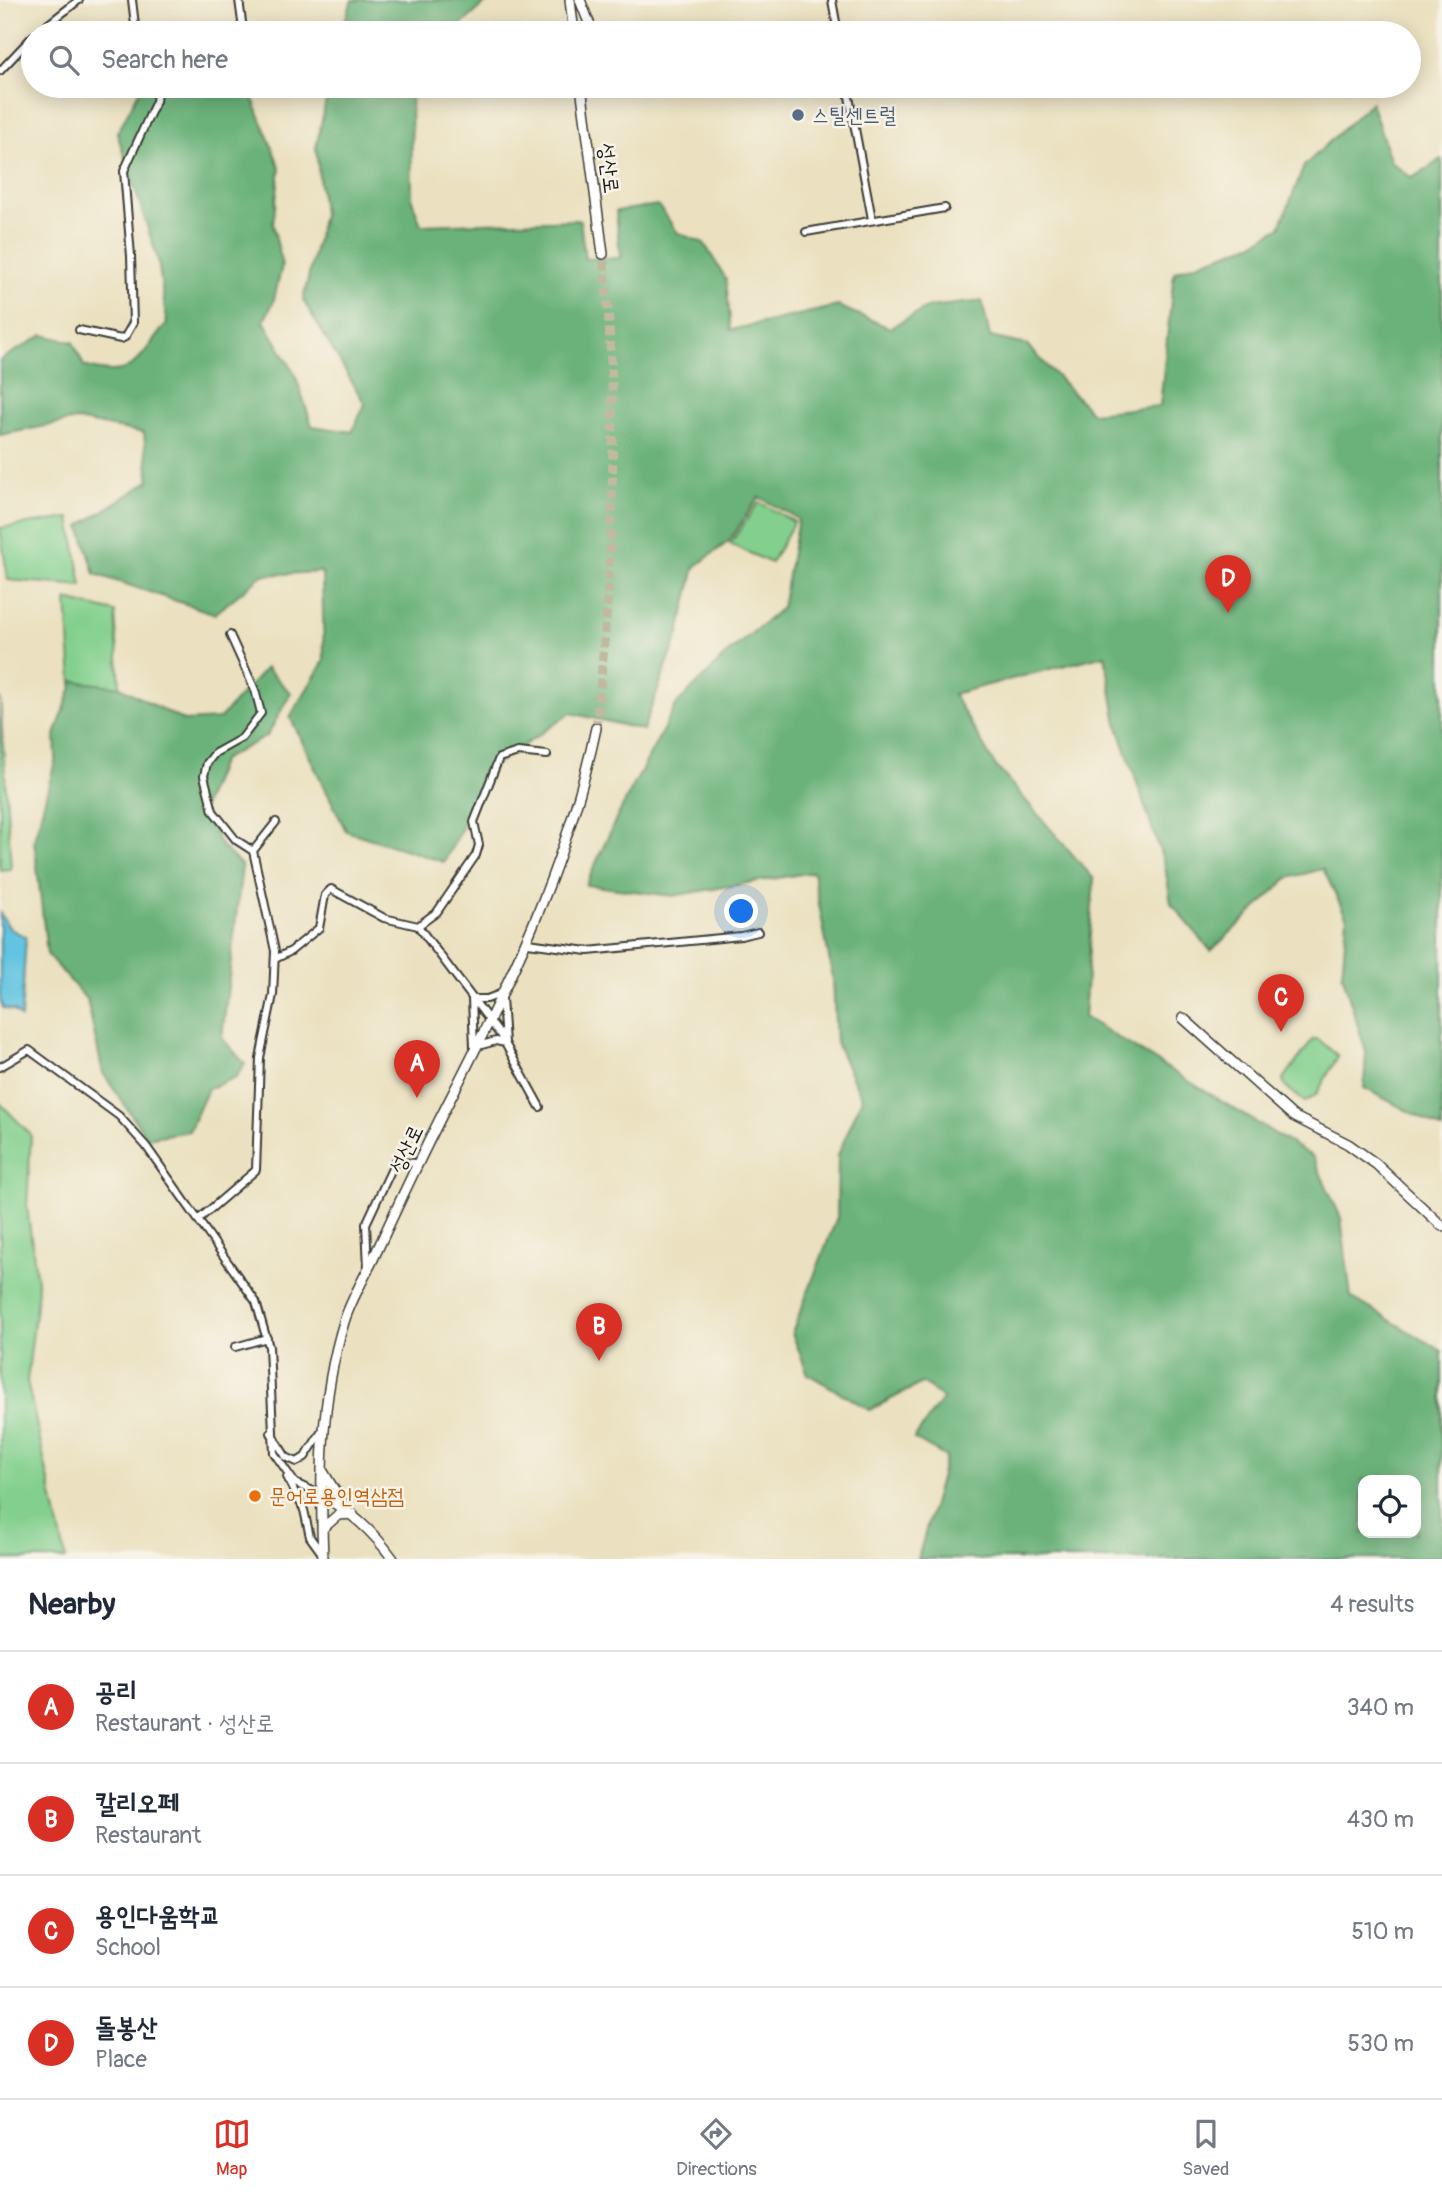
<!DOCTYPE html>
<html lang="en">
<head>
<meta charset="utf-8">
<style>
  :root { --surface:#fff; --page:#f2f2f3; --text:#1f2937; --muted:#747a83; --line:#e0e1e3; --accent:#d93025 }
  body { margin:0; font-family:Pangolin,"Poor Story",sans-serif; background:var(--page); color:var(--text) }
  .controls { position:absolute; right:21px; bottom:21px; display:grid; overflow:hidden; border-radius:14px; box-shadow:0 4px 18px #0003 }
  .controls button { width:63px; height:63px; display:grid; place-items:center; padding:0; border:0; border-bottom:2px solid var(--line); background:var(--surface); color:var(--text); font:35px sans-serif }
  .you { position:absolute; left:742px; top:912px; width:24px; height:24px; margin:-18px; border:5px solid #fff; border-radius:50%; background:#1a73e8; box-shadow:0 0 0 10px #1a73e833 }
  .badge { display:grid; place-items:center; width:46px; height:46px; border-radius:50%; background:var(--accent); color:#fff; font-size:23px; font-weight:700 }
  .pin { position:absolute; translate:-50% -58px; filter:drop-shadow(0 2px 4px #0008) }
  .pin::after { content:''; position:absolute; top:37px; width:24px; height:21px; background:inherit; clip-path:polygon(0 0,100% 0,50% 100%) }
  .list { margin:0; padding:0; list-style:none }
  h2 { display:flex; justify-content:space-between; align-items:center; height:91px; margin:0; padding:0 28px; font-size:30px }
  h2 small { font-size:23px; font-weight:400; color:var(--muted) }
  .list li { display:grid; grid-template-columns:46px 1fr auto; gap:21px; align-items:center; box-sizing:border-box; height:112px; padding:0 28px; border-top:2px solid var(--line) }
  .list b { display:block; font-size:26px; white-space:nowrap }
  .list p { margin:0; font-size:23px; white-space:nowrap; color:var(--muted) }
  .list em { font-size:23px; font-style:normal; color:var(--muted) }
  .icon { flex:none; width:38px; height:38px; fill:none; stroke:currentColor; stroke-width:2; stroke-linecap:round; stroke-linejoin:round }
  .map { position:relative; flex:none; width:1442px; height:1559px; overflow:hidden }
  .search { position:absolute; background:var(--surface); box-shadow:0 4px 18px #0003; left:21px; right:21px; top:21px; height:77px; display:flex; align-items:center; gap:18px; box-sizing:border-box; padding:0 24px; border-radius:38px; color:var(--muted); font-size:26px }
  .sheet { height:539px; background:var(--surface) }
  nav { display:flex; justify-content:space-around; align-items:center; box-sizing:border-box; height:98px; border-top:2px solid var(--line); background:var(--surface); font-size:19px; color:var(--muted) }
  nav a { display:grid; justify-items:center; gap:4px }
  nav .on { color:var(--accent) }
  .map>svg:first-child { display:block }
  .green { fill:#83d08e; stroke:#507655; stroke-width:2 }
  .forest { fill:#6ab279; stroke:#43674a; stroke-width:2; fill-rule:evenodd }
  .water { fill:#62c4e0; stroke:#3f707e; stroke-width:2 }
  .lines { fill:none; stroke-linecap:round; stroke-linejoin:round }
  .secondary-tunnel { stroke:#c2ba9f; stroke-width:9; stroke-dasharray:9 4.5; stroke-linecap:butt }
  .street-casing { stroke:#3b3a35; stroke-width:10 }
  .secondary-casing { stroke:#3b3a35; stroke-width:12 }
  .street { stroke:#fff; stroke-width:6 }
  .secondary { stroke:#fff; stroke-width:9 }
  .service-dot { fill:#5c6f8a; stroke:#f7f3e8; stroke-width:2.5 }
  .food-dot { fill:#e8710a; stroke:#f7f3e8; stroke-width:2.5 }
  .labels { text-anchor:middle; stroke-width:5; stroke-linejoin:round; paint-order:stroke }
  .service-label { font-size:21px; fill:#4e5e75; stroke:#f7f3e8; text-anchor:start }
  .street-label { font-size:21px; fill:#1c1c1c; stroke:#f7f3e8 }
  .food-label { font-size:21px; fill:#c56008; stroke:#f7f3e8; text-anchor:start }
</style>
</head>
<body>
<div class="map">
<svg width="1442" height="1559" viewBox="0 0 1442 1559">
  <rect width="100%" height="100%" fill="#f7f3e8"/>
  <filter id="ink" filterUnits="userSpaceOnUse"><feTurbulence type="fractalNoise" baseFrequency=".0143" numOctaves="2"/><feDisplacementMap in="SourceGraphic" scale="14" xChannelSelector="R" yChannelSelector="G"/><feConvolveMatrix kernelMatrix="1 2 1 2 8 2 1 2 1" color-interpolation-filters="sRGB"/></filter>
  <filter id="wash" filterUnits="userSpaceOnUse"><feTurbulence type="fractalNoise" baseFrequency=".00686" numOctaves="4" result="noise"/><feDisplacementMap in="SourceGraphic" scale="28" xChannelSelector="R" yChannelSelector="G"/><feGaussianBlur stdDeviation="1.57" result="paint"/><feColorMatrix in="noise" values="0 0 0 0 0 0 0 0 0 0 0 0 0 0 0 0 0 1.4 0 .05"/><feComposite in="paint" operator="in"/></filter>
  <g filter="url(#wash)">
    <rect width="100%" height="100%" fill="#ebe1c0"/>
    <path class="green" d="M759,502L794,522L771,563L730,544Z
      M70,518L82,586L8,580L0,528Z
      M67,600L115,612L120,687L72,684Z
      M0,697L11,869L0,870Z
      M1313,1039H1318L1338,1056L1316,1095L1305,1102L1286,1087L1283,1080Z
      M0,1103L31,1135L27,1207L38,1289L27,1381L66,1559H0Z"/>
    <path class="forest" d="M352,0H489L452,33H341Z
      M142,86H248L280,168L273,224L282,266L273,303L264,321L295,374L312,426L352,432L365,404L303,300L323,215L316,148L329,86H411L412,200L421,225L580,220L585,259L620,258L616,211L658,205L678,233L704,243L726,279L731,330L838,306L890,328L929,307L982,301L990,337L1027,345L1092,413L1160,406L1174,272L1252,244L1280,227L1304,166L1371,102L1391,162L1412,178L1442,159V1129L1364,1088L1366,1052L1342,974L1347,918L1323,869L1288,878L1211,951L1171,903L1165,866L1117,724L1105,655L953,694L995,765L1094,879L1084,1017L1313,1157L1341,1218L1351,1297L1442,1351V1559H918L946,1457L914,1439L943,1398L922,1383L870,1410L808,1374L792,1333L837,1217L838,1155L862,1098L836,1043L833,979L813,872L672,896L586,885L616,819L676,705L728,653L782,608L798,519L759,497L729,541L695,567L679,633L643,730L571,713L495,765L444,862L346,831L290,717L324,661L322,572L262,575L215,614L95,574L80,526L149,481L144,433L76,420L0,435V360L43,335L73,342L84,366C134,382 138,358 167,323L158,260L117,133ZM1363,1480H1416V1533H1363Z
      M266,668L291,693L267,736L222,760L202,809L222,847L242,866L222,1038L245,1064L236,1077L208,1089L189,1131L147,1138L103,1073L87,1000L47,954L34,840L56,758L55,735L74,681L120,687L184,721L219,719Z"/>
    <path class="water" d="M0,913L10,929L26,937L21,1018L14,1011L3,1008L0,999Z"/>
  </g>
  <g filter="url(#ink)">
    <g class="lines">
      <path class="secondary-tunnel" d="M596,728C613,569 620,412 603,254"/>
      <g class="street-casing">
        <path id="street" d="M132,0L136,33
          M239,0L242,22
          M832,0L838,33
          M37,33L79,0
          M0,71L33,36
          M847,86L872,219
          M806,232L945,208
          M79,330L121,339L125,337L133,323L131,256L124,171L156,101L158,86
          M253,851L276,822
          M418,926L437,912L476,855L479,845L474,822L499,758L518,752L547,755
          M528,943L588,951L741,936L758,932
          M275,959L291,951L319,928L325,895L331,889L384,918L418,926L501,1036L540,1107
          M478,1046L496,1041L505,1043L502,998
          M474,1047L472,999H487L503,993
          M0,1067L29,1050L119,1116L146,1146L256,1302L269,1347L274,1453L295,1483L321,1495
          M199,1219L256,1170L260,1058L273,995L275,951L253,851L236,840L213,811L204,776L207,763L215,753L242,738L261,713L255,690L230,635
          M368,1268L366,1224L395,1162L417,1163
          M235,1347L267,1338
          M271,1433L286,1457L297,1462L305,1457L322,1431
          M287,1477L304,1510L310,1537L323,1555"/>
      </g>
      <g class="secondary-casing">
        <path id="secondary" d="M570,0L574,33
          M580,0L593,33
          M581,86L603,254
          M1183,1018L1293,1116L1348,1144L1376,1164L1442,1226
          M322,1470L344,1506
          M321,1495C351,1512 372,1530 393,1559
          M322,1529L338,1515L353,1514
          M323,1559C320,1478 320,1400 344,1322C351,1299 365,1277 375,1255C398,1205 421,1156 446,1107C510,983 567,865 596,728"/>
      </g>
      <use href="#street" class="street"/>
      <use href="#secondary" class="secondary"/>
    </g>
  </g>
  <circle class="service-dot" cx="798" cy="115" r="7"/>
  <circle class="food-dot" cx="255" cy="1496" r="7"/>
  <g class="labels">
    <g class="service-label">
      <text x="812" y="122">스틸센트럴</text>
    </g>
    <g class="street-label">
      <text transform="translate(609 168) rotate(83)" y="7">성산로</text>
      <text transform="translate(406 1149) rotate(-64)" y="7">성산로</text>
    </g>
    <g class="food-label">
      <text x="269" y="1503">문어로용인역삼점</text>
    </g>
  </g>
</svg>
<div class="controls">
<button><svg class="icon" aria-label="locate" viewBox="0 0 24 24"><circle cx="12" cy="12" r="6"/><path d="M12 2v4M12 18v4M2 12h4M18 12h4"/></svg></button>
</div>
<div class="you"></div>
<div class="pin badge" style="left:417px;top:1098px">A</div>
<div class="pin badge" style="left:599px;top:1361px">B</div>
<div class="pin badge" style="left:1281px;top:1032px">C</div>
<div class="pin badge" style="left:1228px;top:613px">D</div>
<div class="search"><svg class="icon" aria-label="search" viewBox="0 0 24 24"><circle cx="10" cy="10" r="6"/><path d="M15 15l6 6"/></svg>Search here</div>
</div>
<section class="sheet">
<h2>Nearby<small>4 results</small></h2>
<ul class="list">
<li><span class="badge">A</span><div><b>공리</b><p>Restaurant · 성산로</p></div><em>340 m</em></li>
<li><span class="badge">B</span><div><b>칼리오페</b><p>Restaurant</p></div><em>430 m</em></li>
<li><span class="badge">C</span><div><b>용인다움학교</b><p>School</p></div><em>510 m</em></li>
<li><span class="badge">D</span><div><b>돌봉산</b><p>Place</p></div><em>530 m</em></li>
</ul>
</section>
<nav>
<a class="on"><svg class="icon" aria-label="map" viewBox="0 0 24 24"><path d="M3 6l6-2 6 2 6-2v14l-6 2-6-2-6 2zM9 4v14M15 6v14"/></svg>Map</a>
<a><svg class="icon" aria-label="directions" viewBox="0 0 24 24"><path d="M12 3l9 9-9 9-9-9zM9 14v-3h6M13 9l2 2-2 2"/></svg>Directions</a>
<a><svg class="icon" aria-label="saved" viewBox="0 0 24 24"><path d="M7 4h10v16l-5-4-5 4z"/></svg>Saved</a>
</nav>
</body>
</html>
